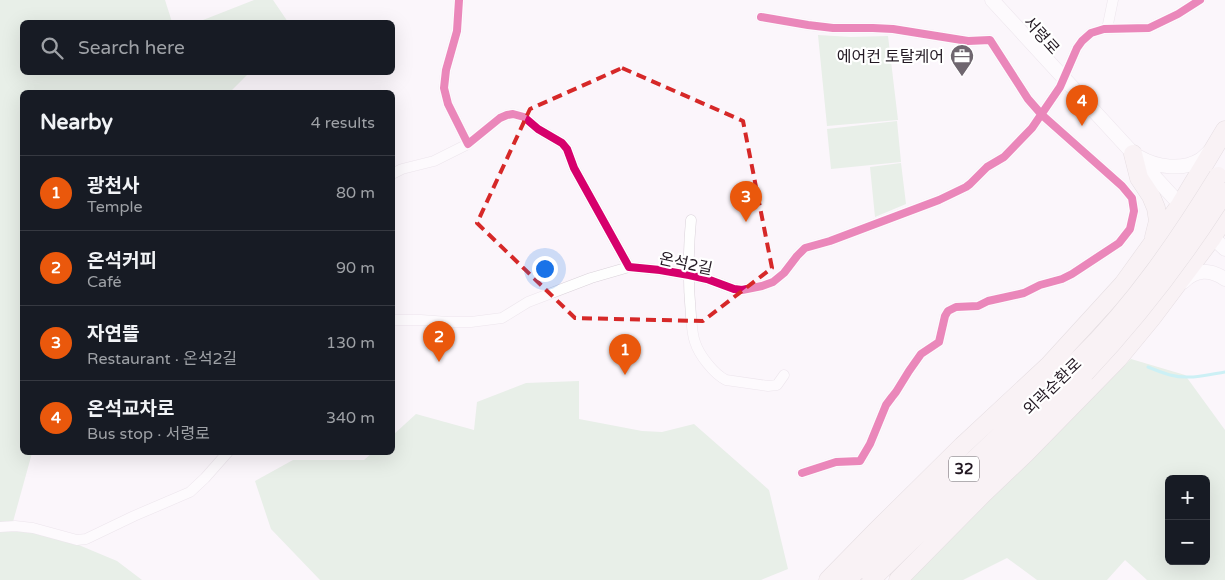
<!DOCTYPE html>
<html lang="en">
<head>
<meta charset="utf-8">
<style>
  :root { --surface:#171b24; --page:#20242c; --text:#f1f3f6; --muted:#9ea1a6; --line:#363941; --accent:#ea580c }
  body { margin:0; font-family:"Varela Round","Noto Sans KR",sans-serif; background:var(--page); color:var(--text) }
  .controls { position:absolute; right:15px; bottom:15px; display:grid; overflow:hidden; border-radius:8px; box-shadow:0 5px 20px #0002 }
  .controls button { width:45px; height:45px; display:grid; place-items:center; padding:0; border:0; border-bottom:1px solid var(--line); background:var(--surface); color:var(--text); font:25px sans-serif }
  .you { position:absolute; left:544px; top:268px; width:18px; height:18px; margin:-12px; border:4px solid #fff; border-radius:50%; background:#1a73e8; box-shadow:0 0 0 8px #1a73e833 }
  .badge { display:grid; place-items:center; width:32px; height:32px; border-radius:50%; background:var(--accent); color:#fff; font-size:16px; font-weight:700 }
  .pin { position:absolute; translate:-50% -41px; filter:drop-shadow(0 1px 2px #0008) }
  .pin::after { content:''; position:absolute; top:26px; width:18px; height:15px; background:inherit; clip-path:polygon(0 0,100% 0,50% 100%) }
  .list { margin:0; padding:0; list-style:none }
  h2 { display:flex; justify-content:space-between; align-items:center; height:65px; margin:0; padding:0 20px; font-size:21px }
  h2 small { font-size:16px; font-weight:400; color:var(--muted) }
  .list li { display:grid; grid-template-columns:32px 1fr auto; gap:15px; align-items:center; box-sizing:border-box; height:75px; padding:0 20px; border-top:1px solid var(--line) }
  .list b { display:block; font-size:19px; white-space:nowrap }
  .list p { margin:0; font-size:16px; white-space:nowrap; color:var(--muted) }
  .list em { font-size:16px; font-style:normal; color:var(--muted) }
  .icon { flex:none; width:28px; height:28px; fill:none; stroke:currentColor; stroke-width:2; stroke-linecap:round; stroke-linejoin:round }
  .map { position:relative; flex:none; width:1225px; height:580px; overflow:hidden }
  .search { position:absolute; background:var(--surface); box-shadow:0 5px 20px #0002; left:20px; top:20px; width:375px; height:55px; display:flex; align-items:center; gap:12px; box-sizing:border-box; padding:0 18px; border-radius:8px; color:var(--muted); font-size:19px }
  .panel { position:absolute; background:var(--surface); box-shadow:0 5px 20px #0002; left:20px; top:90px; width:375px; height:365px; border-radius:8px }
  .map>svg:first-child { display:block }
  .green { fill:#d0e6d0; fill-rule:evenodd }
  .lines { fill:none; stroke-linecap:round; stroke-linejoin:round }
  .stream { stroke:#92e9ed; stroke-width:3 }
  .street-casing { stroke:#dad2da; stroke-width:11 }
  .secondary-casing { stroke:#dad2da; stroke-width:15 }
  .highway-casing { stroke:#cac0c2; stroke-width:19 }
  .street { stroke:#fefefe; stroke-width:10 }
  .secondary { stroke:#fefefe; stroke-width:14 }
  .highway { stroke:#f6eeee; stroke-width:18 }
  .highway-bridge-casing { stroke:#cac0c2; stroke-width:19; stroke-linecap:butt }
  .highway-bridge { stroke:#f6eeee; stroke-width:18 }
  .cycleway-casing { stroke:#fff; stroke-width:11 }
  .cycleway { stroke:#d6006c; stroke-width:8 }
  .marked { fill:none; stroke:#d62828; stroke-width:4; stroke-dasharray:10 6; stroke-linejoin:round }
  .labels { text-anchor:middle; stroke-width:4.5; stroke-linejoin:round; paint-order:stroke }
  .shield { fill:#fff; stroke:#655e65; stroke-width:1 }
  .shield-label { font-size:15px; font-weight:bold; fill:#231923 }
  .street-label { font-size:16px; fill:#231923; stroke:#fff }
  .poi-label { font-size:16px; fill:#231923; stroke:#fff; text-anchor:end }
</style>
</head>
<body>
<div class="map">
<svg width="1225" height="580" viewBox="0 0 1225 580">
  <rect width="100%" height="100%" fill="#fbf5fb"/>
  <path class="green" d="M0,0H165L172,22H22V72L249,73L230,92H22V452L32,453L11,529L62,538L117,561L142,580H0Z
    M254,0H273L288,22H198Z
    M818,35L851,37L888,36L898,120L827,126Z
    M897,121L901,162L831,169L827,129Z
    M901,163L906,204L875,217L870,167Z
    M1131,359L1185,375L1225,430V580H1147L1125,560L1107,580H1037L1007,558L963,580H902ZM1169,479H1206V561H1169Z
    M579,381V419L642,431L662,432L694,424L769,490L788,569L761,580H320L271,529L255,481L293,460H364L372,453L392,452L393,435L416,414L474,430L477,402L526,383Z"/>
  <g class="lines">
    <path class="stream" d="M1148,367C1155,370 1163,373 1170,375C1189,380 1207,375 1225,372"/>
    <g class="street-casing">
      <path id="street" d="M459,0L457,31L446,70L444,88L448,104L468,144L500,118L507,115L513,114L524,117L538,129L562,143L567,149L574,168L629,267L660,270L689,275L707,279L734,289L742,290L762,286L773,282L784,273L797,256L805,248L830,241L939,200L966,187L970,184L987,167L1004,157L1032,128L1060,87L1077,48L1082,41L1091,33L1104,29L1149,28L1178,14L1200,0
        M761,17L808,25L833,28H873L893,29L968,41L990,40L1028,99L1042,115L1122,186L1132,198L1134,211L1130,229L1119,243L1072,274L1062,279L1040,285L1024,293L988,301L978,306L956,307L948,311L945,316L939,342L921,354L909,371L896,392L892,397L886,405L870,444L860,461L836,462L802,473
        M1107,29L1113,0
        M392,174L402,169L434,161L468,144
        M691,220C688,252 688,284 691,316C692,325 692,334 695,342C699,355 714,374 726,380L768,386L777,385L784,375
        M392,320H421L448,322H471L502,318L528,302L591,278L629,267
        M0,527L15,526L33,528L77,540L86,539L134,516L190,492L205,478L228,452"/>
    </g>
    <g class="secondary-casing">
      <path id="secondary" d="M992,0L1186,211
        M1139,157C1156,167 1182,171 1200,160C1203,158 1206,155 1209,152
        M1206,231L1225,249
        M1183,282C1196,269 1210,269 1225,279"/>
    </g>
    <g class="highway-casing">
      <path id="highway" d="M1133,154L1139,178L1151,196L1156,208L1158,221L1154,237
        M828,580L877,530L962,446L1049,365L1123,284L1180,205L1225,130
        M847,580C924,505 1004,434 1080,358
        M871,580L992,462L1063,395L1085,373
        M898,580L984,493L1026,453L1118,359L1151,319L1212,238L1225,217"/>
    </g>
    <use href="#street" class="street"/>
    <use href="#secondary" class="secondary"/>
    <use href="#highway" class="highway"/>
    <g class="highway-bridge-casing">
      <path id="highway-bridge" d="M1080,358C1134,305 1178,241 1218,176
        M1085,373C1138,317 1184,257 1225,192"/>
    </g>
    <use href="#highway-bridge" class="highway-bridge"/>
    <g class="cycleway-casing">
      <path id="cycleway" d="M459,0L457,31L446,70L444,88L448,104L468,144L500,118L507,115L513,114L524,117L538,129L562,143L567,149L574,168L629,267L660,270L689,275L707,279L734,289L742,290L762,286L773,282L784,273L797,256L805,248L830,241L939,200L966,187L970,184L987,167L1004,157L1032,128L1060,87L1077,48L1082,41L1091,33L1104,29L1149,28L1178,14L1200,0
        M761,17L808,25L833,28H873L893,29L968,41L990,40L1028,99L1042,115L1122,186L1132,198L1134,211L1130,229L1119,243L1072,274L1062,279L1040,285L1024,293L988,301L978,306L956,307L948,311L945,316L939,342L921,354L909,371L896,392L892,397L886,405L870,444L860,461L836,462L802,473"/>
    </g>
    <use href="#cycleway" class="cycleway"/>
  </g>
  <path d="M0 0H1225V580H0ZM622,68L743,121L772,268L703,321L575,318L477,223L530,109Z" fill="#fbf5fb" fill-opacity=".55" fill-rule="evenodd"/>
  <path class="marked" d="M622,68L743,121L772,268L703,321L575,318L477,223L530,109Z"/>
  <defs>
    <g id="office-pin" transform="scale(1.25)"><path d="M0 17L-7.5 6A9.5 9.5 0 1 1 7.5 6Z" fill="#6f666f" stroke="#fff"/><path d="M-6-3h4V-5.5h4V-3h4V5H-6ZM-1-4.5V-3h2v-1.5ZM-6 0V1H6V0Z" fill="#fff"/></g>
  </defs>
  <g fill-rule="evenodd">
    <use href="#office-pin" x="962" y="56"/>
  </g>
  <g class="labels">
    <rect class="shield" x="949" y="456.5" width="30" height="25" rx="4"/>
    <g class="shield-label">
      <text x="964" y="474">32</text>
    </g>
    <g class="street-label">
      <text transform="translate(1042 35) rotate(48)" y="6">서령로</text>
      <text transform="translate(686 263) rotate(12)" y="6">온석2길</text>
      <text transform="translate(1052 386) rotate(-44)" y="6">외곽순환로</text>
    </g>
    <g class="poi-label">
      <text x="944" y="62">에어컨 토탈케어</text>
    </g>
  </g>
</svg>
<div class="controls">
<button>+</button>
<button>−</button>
</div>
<div class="you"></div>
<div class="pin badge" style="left:625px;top:375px">1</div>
<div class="pin badge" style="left:439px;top:362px">2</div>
<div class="pin badge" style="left:746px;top:222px">3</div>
<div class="pin badge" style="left:1082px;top:126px">4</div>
<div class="search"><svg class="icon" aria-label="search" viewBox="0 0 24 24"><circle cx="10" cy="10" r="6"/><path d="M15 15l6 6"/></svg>Search here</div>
<section class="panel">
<h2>Nearby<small>4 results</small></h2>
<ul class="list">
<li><span class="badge">1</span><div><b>광천사</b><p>Temple</p></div><em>80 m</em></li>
<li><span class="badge">2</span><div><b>온석커피</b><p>Café</p></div><em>90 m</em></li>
<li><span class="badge">3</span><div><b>자연뜰</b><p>Restaurant · 온석2길</p></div><em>130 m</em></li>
<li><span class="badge">4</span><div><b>온석교차로</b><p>Bus stop · 서령로</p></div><em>340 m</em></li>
</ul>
</section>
</div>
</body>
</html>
